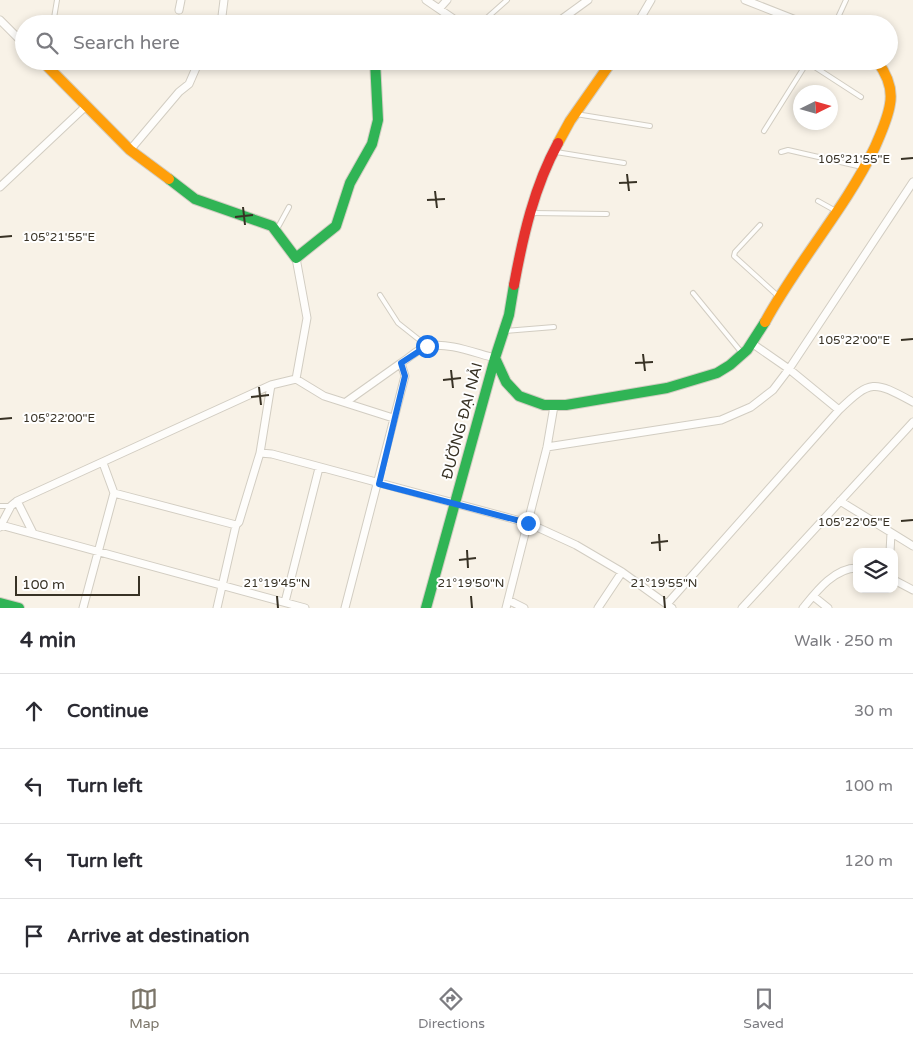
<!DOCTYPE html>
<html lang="en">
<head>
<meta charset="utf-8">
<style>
  :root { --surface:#fff; --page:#f2f2f3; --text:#2b2b33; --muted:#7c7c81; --line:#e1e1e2; --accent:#7b7569 }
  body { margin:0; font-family:"Varela Round",sans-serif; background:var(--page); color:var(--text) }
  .controls { position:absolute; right:15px; bottom:15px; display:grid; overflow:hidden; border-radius:10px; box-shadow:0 2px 8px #0003 }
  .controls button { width:45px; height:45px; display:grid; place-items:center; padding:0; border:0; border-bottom:1px solid var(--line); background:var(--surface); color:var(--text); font:25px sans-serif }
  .compass { position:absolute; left:793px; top:85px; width:45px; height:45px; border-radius:50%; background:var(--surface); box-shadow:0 2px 8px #0003; rotate:85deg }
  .scale { position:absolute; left:15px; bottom:12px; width:125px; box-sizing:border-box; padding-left:5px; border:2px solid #383225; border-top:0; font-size:14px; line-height:18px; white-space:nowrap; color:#383225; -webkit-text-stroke:4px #fff; paint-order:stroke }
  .stop { position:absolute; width:15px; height:15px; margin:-11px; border:4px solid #1a73e8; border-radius:50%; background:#fff }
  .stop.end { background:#1a73e8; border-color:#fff; box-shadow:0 1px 5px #0008 }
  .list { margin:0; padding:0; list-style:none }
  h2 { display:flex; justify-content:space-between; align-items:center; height:65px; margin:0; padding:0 20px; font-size:21px }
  h2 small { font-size:16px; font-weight:400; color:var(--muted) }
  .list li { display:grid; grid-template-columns:32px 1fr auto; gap:15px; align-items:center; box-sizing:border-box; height:75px; padding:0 20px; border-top:1px solid var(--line) }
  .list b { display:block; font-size:19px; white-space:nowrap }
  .list em { font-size:16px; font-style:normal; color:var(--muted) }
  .icon { flex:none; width:28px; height:28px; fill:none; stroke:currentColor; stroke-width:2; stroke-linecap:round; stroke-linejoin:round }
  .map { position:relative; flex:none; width:913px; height:608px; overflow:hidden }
  .search { position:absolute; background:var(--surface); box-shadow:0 2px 8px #0003; left:15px; right:15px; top:15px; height:55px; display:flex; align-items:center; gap:12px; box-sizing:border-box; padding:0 18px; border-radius:28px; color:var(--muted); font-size:19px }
  .sheet { height:365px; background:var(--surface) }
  nav { display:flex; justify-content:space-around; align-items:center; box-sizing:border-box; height:70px; border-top:1px solid var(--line); background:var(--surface); font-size:14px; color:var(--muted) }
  nav a { display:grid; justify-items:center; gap:2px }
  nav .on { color:var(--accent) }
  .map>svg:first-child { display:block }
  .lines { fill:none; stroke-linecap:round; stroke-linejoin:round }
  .lane-casing { stroke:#d2cdc2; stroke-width:6 }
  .street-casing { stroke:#d2cdc2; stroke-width:9 }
  .fast-casing { stroke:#d2cdc2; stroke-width:12 }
  .slow-casing { stroke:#d2cdc2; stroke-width:12 }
  .jam-casing { stroke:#d2cdc2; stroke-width:12 }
  .lane { stroke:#fefdfb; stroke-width:4 }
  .street { stroke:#fefdfb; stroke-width:7 }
  .fast { stroke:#30b455; stroke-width:10 }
  .slow { stroke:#ff9f0a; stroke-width:10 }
  .jam { stroke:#e5322d; stroke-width:10 }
  .route { stroke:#1a73e8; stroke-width:6 }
  .ticks { fill:none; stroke:#383225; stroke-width:2 }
  .labels { text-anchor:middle; stroke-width:4; stroke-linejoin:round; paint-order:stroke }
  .street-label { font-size:15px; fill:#383225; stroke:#fff }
  .ticks-label { font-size:12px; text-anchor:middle; fill:#383225; stroke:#fff; stroke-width:4; stroke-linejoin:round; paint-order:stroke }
</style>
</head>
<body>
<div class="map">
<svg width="913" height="608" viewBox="0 0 913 608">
  <rect width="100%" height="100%" fill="#f8f2e7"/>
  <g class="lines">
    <g class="lane-casing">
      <path id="lane" d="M53,24L57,0
        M480,24L507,0
        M835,24L846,0
        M807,62L861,97
        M576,114L650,126
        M764,131L808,61
        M556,152L624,163
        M781,152L788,150L862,167
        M818,201L836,211
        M532,213L607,214
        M760,225L735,252L734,256L778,296
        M277,229L289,207
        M693,293L742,353
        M380,295L398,323L427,346
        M505,331L554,327
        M0,506H11"/>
    </g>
    <g class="street-casing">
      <path id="street" d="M426,0L461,24
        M745,0L806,24
        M439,9L447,0
        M179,10L181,0
        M0,20L24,44
        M221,24L224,0
        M555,24L588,0
        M637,24L651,0
        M130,150L179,92L189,84L199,61
        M0,187L85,107
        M296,258L307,318L296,379
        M753,344L789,369L839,410
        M401,363C409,358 419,348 428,346C448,342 475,353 495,358
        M547,447L721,420L751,407L773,390L789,369L913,182
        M260,453L272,454L528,523L576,545L622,572L672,608
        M114,493L236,525
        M17,501L33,533
        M840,501L913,546
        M1,525L305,608
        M0,527L11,506L17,501L271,385L296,379L324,396L393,418
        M890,552L891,533
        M894,580L913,590
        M813,596L828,608
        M508,600L524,608
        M285,602L319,468
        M667,604L839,410C871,379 874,381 913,402
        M83,608L114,493L103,463
        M217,608L236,525L239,522L260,453L271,385
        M345,608L405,376L401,363L346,402
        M506,608L547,447L554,406
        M598,608L622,572
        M742,608L913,422
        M803,608C816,592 834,568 857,568"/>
    </g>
    <g class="fast-casing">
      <path id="fast" d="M169,179L195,199L272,226L296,258L336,226L350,183L372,144L378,120L375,61
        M495,358L506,382L519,396L544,405H566L667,388L717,373L730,365L747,350L765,322
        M0,603L19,608
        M426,608L495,358L509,315L514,285"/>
    </g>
    <g class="slow-casing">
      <path id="slow" d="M42,61L130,150L169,179
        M558,143L570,121L612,61
        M765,322C798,261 845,209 875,147C881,133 888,118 890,104C893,88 886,73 877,61"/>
    </g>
    <g class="jam-casing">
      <path id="jam" d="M514,285C523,236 534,187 558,143"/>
    </g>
    <use href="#lane" class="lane"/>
    <use href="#street" class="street"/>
    <use href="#fast" class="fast"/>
    <use href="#slow" class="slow"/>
    <use href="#jam" class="jam"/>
  </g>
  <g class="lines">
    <path class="route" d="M427,346L401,363L405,376L379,484L528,523"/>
  </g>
  <path class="ticks" d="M901,159L913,158M627,174L629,191M619,183L637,182M435,191L437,208M427,200L445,199M243,207L245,225M235,217L253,215M0,237L12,236M901,340L913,339M643,354L645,371M635,363L653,362M451,370L453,388M443,380L461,378M259,387L261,405M251,397L269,395M0,419L12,418M901,521L913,520M659,534L660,551M651,543L668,541M467,550L468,568M459,560L476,558M277,596L278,608M471,596L472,608M664,596L665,608"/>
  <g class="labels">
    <g class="street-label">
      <text transform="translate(462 421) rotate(-75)" y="5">ĐƯỜNG ĐẠI NẢI</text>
    </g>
  </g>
  <g class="ticks-label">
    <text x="854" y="163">105°21'55"E</text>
    <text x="59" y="241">105°21'55"E</text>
    <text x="854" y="344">105°22'00"E</text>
    <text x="59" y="422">105°22'00"E</text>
    <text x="854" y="526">105°22'05"E</text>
    <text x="277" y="587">21°19'45"N</text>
    <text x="471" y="587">21°19'50"N</text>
    <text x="664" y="587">21°19'55"N</text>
  </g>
</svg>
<div class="controls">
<button><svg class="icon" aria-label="layers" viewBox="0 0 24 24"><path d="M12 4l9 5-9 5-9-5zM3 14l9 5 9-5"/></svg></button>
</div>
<svg class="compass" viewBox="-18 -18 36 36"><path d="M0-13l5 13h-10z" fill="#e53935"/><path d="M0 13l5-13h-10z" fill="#7c7c81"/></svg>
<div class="scale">100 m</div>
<div class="stop" style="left:427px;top:346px"></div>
<div class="stop end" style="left:528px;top:523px"></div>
<div class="search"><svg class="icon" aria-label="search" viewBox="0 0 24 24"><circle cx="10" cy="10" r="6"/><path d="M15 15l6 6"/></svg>Search here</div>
</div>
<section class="sheet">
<h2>4 min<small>Walk · 250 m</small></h2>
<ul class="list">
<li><svg class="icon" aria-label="ahead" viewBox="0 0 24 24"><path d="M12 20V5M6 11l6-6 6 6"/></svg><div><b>Continue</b></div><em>30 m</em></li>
<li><svg class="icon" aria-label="left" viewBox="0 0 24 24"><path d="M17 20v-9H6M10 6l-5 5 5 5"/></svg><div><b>Turn left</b></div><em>100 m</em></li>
<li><svg class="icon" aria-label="left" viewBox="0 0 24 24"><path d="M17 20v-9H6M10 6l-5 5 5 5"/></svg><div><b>Turn left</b></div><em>120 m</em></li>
<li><svg class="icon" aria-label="arrive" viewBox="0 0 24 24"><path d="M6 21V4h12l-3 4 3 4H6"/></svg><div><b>Arrive at destination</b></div></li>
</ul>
</section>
<nav>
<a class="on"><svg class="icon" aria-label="map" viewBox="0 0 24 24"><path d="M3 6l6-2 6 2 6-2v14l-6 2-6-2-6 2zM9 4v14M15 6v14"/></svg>Map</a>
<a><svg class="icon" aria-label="directions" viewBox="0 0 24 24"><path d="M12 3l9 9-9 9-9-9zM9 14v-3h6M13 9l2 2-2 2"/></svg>Directions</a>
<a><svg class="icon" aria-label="saved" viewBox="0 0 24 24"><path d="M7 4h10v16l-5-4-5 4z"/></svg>Saved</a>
</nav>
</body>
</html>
